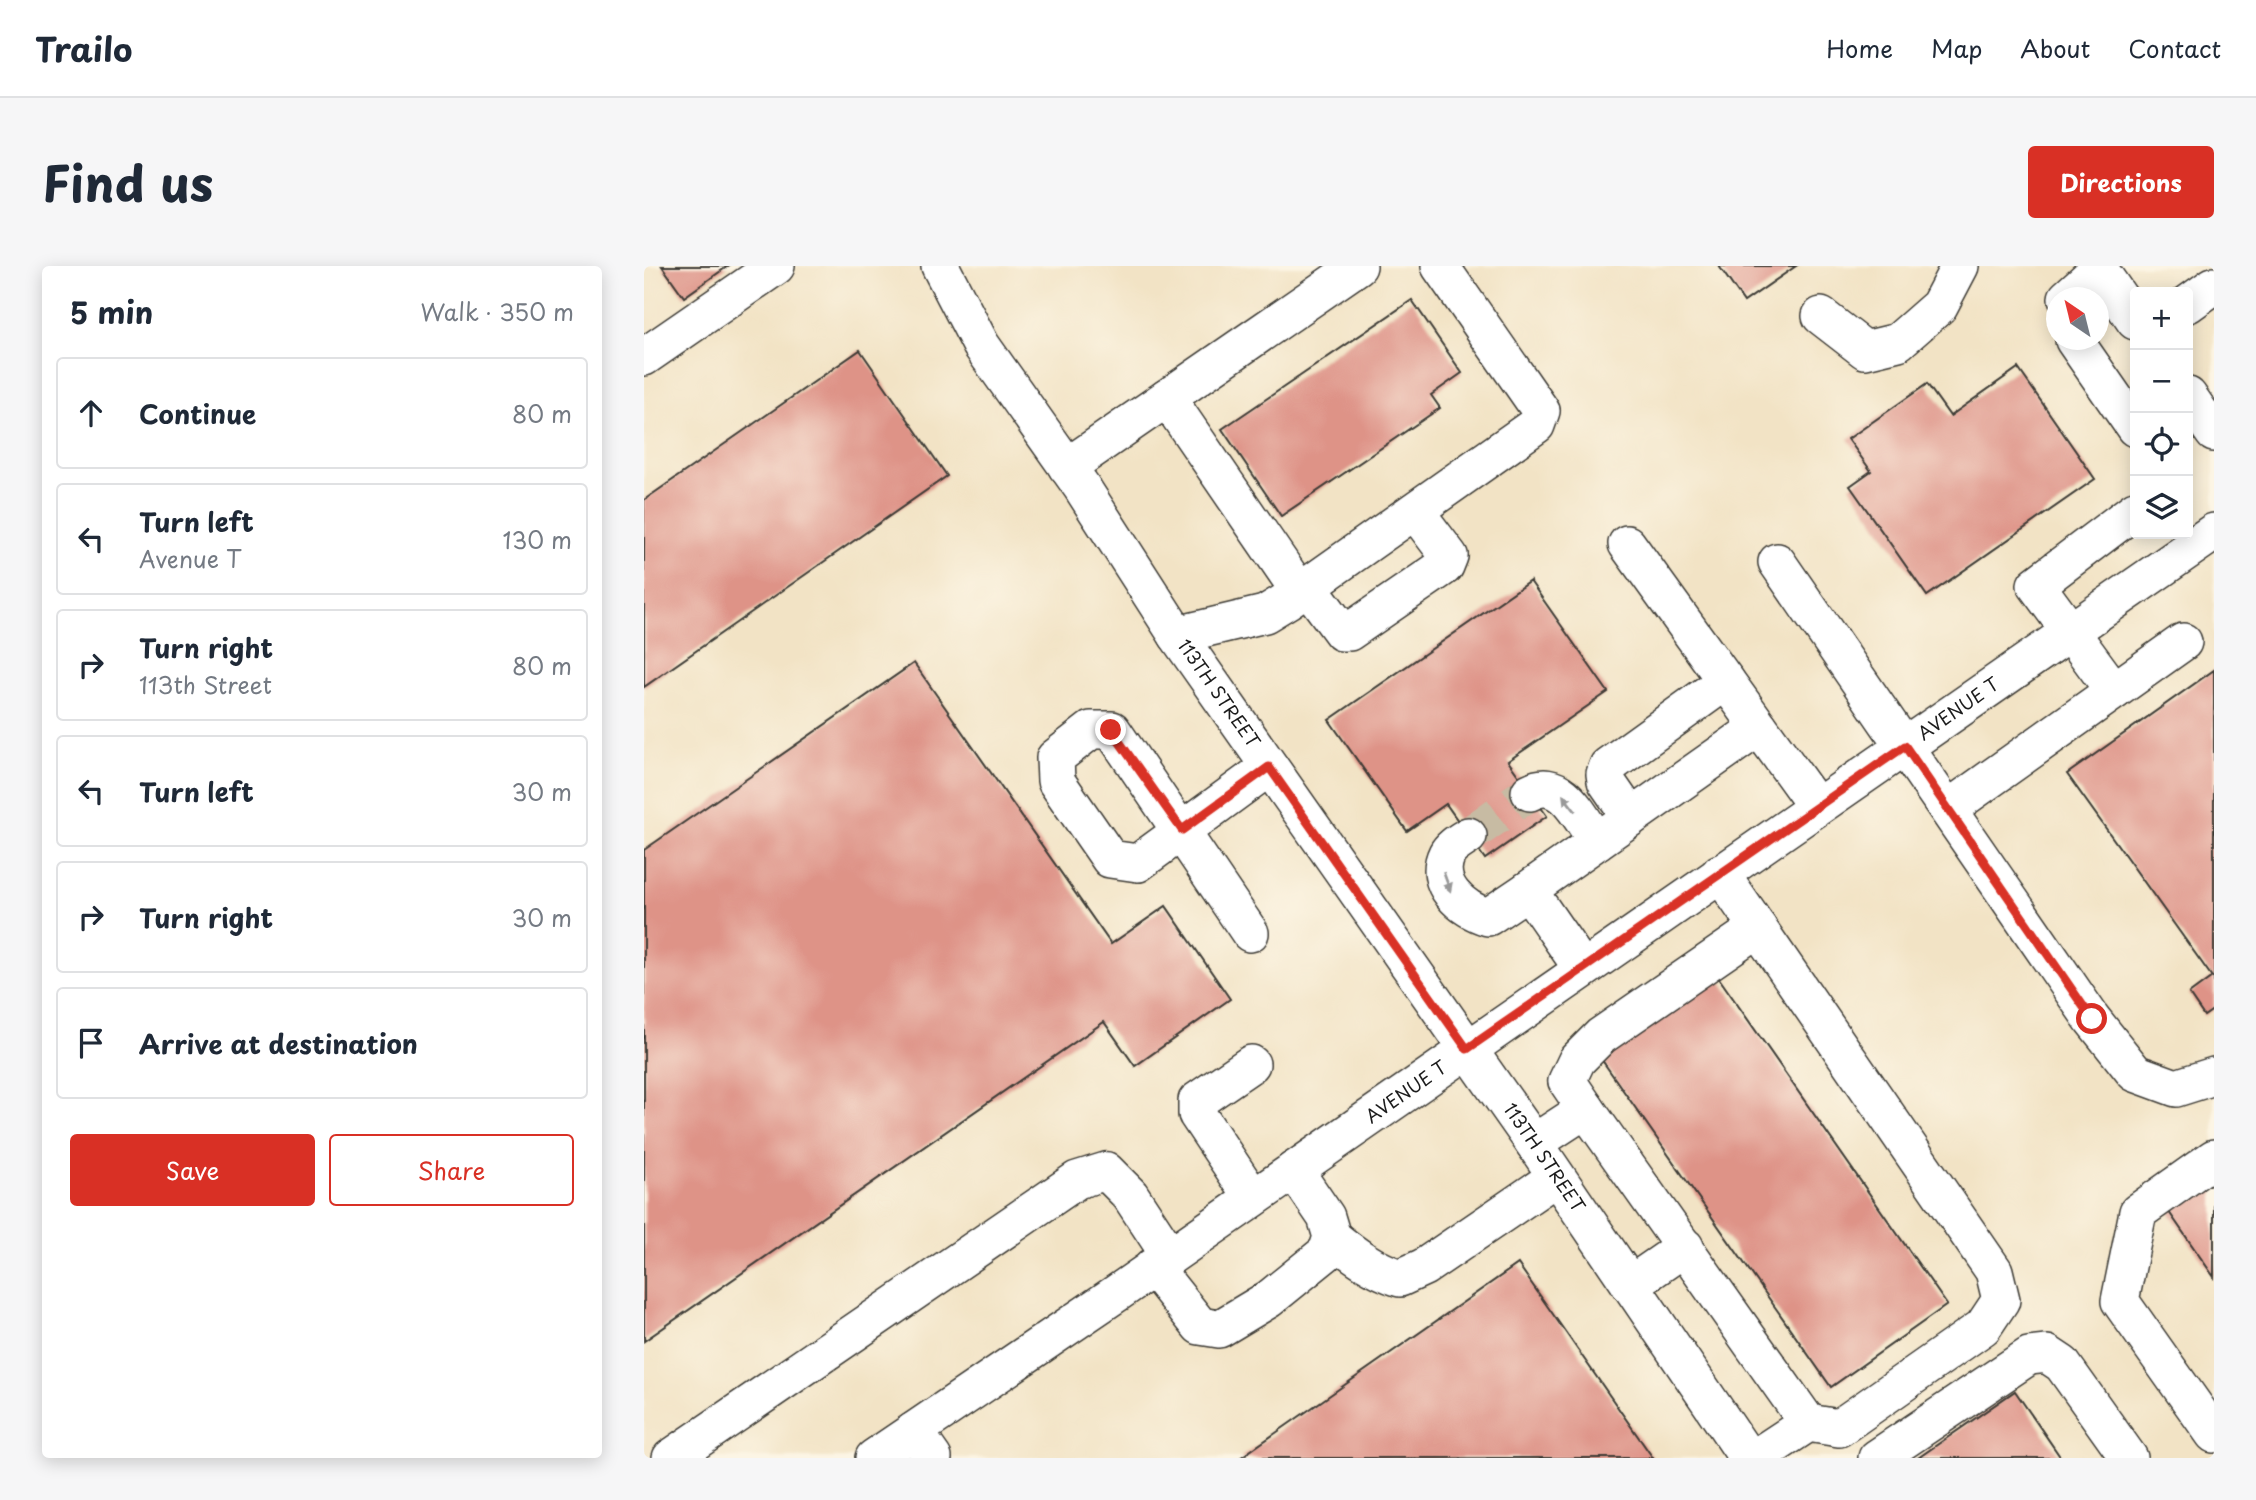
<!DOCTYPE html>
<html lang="en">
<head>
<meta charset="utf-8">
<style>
  :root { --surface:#fff; --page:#f6f6f7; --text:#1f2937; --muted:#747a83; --line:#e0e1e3; --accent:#d93025 }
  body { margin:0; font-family:"Playpen Sans",sans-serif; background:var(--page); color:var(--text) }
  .controls { position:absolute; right:21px; top:21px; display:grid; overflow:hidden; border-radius:7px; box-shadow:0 4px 18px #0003 }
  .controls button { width:63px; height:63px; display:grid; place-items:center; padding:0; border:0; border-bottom:2px solid var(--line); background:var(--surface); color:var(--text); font:35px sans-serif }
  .compass { position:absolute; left:1402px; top:21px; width:63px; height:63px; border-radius:50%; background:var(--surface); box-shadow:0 4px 18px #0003; rotate:325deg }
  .stop { position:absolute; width:21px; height:21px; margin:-16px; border:5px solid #d93025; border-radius:50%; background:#fff }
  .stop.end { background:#d93025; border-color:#fff; box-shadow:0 2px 7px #0008 }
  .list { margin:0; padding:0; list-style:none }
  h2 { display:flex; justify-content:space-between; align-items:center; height:91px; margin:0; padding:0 28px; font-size:30px }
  h2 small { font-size:23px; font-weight:400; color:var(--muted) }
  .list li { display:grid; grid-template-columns:46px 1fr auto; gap:21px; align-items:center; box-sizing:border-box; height:112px; margin:0 14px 14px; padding:0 14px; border:2px solid var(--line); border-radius:7px }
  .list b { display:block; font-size:26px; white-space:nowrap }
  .list p { margin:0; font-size:23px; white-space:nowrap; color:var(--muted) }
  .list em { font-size:23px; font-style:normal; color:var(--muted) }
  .actions { display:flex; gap:14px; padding:21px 28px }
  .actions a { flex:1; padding:16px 0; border:2px solid var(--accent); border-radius:7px; text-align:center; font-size:24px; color:var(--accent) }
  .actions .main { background:var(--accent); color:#fff }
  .icon { flex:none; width:38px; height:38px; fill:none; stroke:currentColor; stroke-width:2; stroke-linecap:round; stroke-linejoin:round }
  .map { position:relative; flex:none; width:1570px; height:1192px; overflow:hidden; border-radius:7px }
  header { display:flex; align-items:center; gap:42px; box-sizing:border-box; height:98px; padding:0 35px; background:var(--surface); border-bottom:2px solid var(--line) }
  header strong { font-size:33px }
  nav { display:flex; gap:38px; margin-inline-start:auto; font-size:24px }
  .intro { display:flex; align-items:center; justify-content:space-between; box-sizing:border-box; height:168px; padding:0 42px }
  h1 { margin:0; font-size:49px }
  .button { padding:18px 32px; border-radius:7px; background:var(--accent); color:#fff; font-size:24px; font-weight:700 }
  main { display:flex; gap:42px; padding:0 42px }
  aside { flex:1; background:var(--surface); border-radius:7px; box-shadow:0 4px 18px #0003 }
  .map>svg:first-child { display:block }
  .building { fill:#de9387 }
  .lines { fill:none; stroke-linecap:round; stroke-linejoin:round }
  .minor-tunnel { stroke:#c7bba3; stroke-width:37; stroke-dasharray:37 18; stroke-linecap:butt }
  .minor-casing { stroke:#3c3a35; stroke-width:40 }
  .minor { stroke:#fff; stroke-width:37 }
  .oneway { fill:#999 }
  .route { stroke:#d93025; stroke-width:9 }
  .labels { text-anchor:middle; stroke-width:5; stroke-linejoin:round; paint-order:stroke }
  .street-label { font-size:18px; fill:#1c1c1c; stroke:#fcf5e5 }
</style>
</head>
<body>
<header>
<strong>Trailo</strong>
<nav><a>Home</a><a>Map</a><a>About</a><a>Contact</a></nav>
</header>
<div class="intro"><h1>Find us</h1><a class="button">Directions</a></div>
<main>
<aside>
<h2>5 min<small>Walk · 350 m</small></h2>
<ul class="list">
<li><svg class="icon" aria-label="ahead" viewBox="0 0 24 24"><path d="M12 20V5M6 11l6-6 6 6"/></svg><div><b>Continue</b></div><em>80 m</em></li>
<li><svg class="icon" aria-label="left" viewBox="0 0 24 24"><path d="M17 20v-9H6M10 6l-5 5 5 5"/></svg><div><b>Turn left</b><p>Avenue T</p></div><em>130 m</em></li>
<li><svg class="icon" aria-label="right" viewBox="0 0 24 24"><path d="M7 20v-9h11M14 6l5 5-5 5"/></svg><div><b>Turn right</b><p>113th Street</p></div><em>80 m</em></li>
<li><svg class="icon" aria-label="left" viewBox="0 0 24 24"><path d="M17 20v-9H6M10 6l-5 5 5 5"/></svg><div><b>Turn left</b></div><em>30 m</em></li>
<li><svg class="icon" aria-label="right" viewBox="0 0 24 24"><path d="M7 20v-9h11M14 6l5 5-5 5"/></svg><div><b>Turn right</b></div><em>30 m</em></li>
<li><svg class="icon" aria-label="arrive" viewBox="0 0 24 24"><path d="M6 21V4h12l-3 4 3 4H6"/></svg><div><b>Arrive at destination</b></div></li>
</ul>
<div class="actions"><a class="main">Save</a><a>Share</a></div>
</aside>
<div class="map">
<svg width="1570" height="1192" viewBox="0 0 1570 1192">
  <rect width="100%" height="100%" fill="#fcf5e5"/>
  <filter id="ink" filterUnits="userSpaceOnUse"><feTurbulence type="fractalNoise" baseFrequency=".0143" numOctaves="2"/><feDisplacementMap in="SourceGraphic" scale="14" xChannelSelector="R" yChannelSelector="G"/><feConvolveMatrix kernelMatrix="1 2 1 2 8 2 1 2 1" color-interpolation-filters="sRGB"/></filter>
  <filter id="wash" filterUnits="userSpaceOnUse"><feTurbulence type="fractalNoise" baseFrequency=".00686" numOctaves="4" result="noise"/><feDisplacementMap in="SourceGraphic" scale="28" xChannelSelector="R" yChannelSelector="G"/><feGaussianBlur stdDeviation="1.57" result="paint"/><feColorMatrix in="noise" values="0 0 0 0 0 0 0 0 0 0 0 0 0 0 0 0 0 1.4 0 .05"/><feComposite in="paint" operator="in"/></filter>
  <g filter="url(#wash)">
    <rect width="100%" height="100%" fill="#f2e3c5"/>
    <g id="blocks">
      <path class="building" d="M18,0H84L40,31Z
        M1075,0H1152L1100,36Z
        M768,34L818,107L787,129L796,142L637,250L578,163Z
        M216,84L303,210L0,421V234Z
        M1374,102L1451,213L1283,330L1206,220L1227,205L1204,173L1283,118L1306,150Z
        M886,315L964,426L864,495L903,550L841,593L802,538L763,565L685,454Z
        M270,397L467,678L522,640L586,733L491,800L460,756L0,1075V584Z
        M1570,404V743L1560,750L1545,728L1568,711L1423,508Z
        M1070,705L1303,1039L1187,1121L953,787Z
        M1570,915V1011L1525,946Z
        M874,998L1009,1192H596Z
        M1371,1125L1417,1192H1274Z"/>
    </g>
  </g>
  <g filter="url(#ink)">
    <use href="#blocks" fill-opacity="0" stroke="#3c3a35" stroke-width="2"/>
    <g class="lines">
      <path class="minor-tunnel" d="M824,570L886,526"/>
      <g class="minor-casing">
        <g id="minor">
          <path id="s1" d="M296,0L337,79L437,220L533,369L890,877L1104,1192"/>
          <path d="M1453,0L1491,55"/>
          <path d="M1423,32L1455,3"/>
          <path d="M1544,38L1569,20"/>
          <path d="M1177,50L1221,84L1254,76L1295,40L1316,0"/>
          <path d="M1430,74L1491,162"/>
          <path d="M0,91L132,0"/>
          <path d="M1544,130L1570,167"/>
          <path d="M523,132L656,326"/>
          <path d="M423,201L714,0"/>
          <path d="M983,278L1173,541"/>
          <path d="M1133,296L1448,753L1491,807L1532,822L1570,810"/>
          <path d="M664,320L698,366H705L801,300L805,290L771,245"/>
          <path d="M533,369L621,348L644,334L892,159L897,145L796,0"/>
          <path d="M1470,425L1539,376"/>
          <path d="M886,526C918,509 936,552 953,575"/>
          <path d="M1304,543L1470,425L1392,319L1491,244"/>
          <path d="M987,551L962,515L961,508L964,500L1082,415"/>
          <path d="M824,570C817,575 807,580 803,588C788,618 819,644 844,651L884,624"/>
          <path d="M1076,607L1350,1005L1357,1034L1339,1061L1195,1162L1164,1157L1111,1192"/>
          <path d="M606,667L468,464H447L411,492L412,515L466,593L494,597L625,501"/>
          <path d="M938,702L884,624L1115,461"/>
          <path d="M607,798L553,835V848L609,932"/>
          <path d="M942,843L923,815L933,794L957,770L1114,662"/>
          <path d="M890,877L942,843L1164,1157"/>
          <path d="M1570,892L1494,946L1476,1035L1570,1168"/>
          <path d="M688,971C710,989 729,1003 756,1012L780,1001L912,911"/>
          <path d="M509,1001L556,1060L575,1063L625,1033L683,986L688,971L682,951L650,904"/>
          <path d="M986,1019L1041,981"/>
          <path d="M270,1165L289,1192"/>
          <path d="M27,1192L433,914L462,905L486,929L526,990"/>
          <path id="s2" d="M230,1192L473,1027L1570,266"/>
          <path d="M1233,1192L1385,1090L1403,1088L1418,1098L1485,1192"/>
        </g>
      </g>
      <use href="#minor" class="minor"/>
    </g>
    <defs><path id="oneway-solid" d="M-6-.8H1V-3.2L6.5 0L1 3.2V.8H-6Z" transform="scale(1.75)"/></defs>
    <g class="oneway">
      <use href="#oneway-solid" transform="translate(925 537) rotate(-128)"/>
      <use href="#oneway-solid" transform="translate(803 616) rotate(70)"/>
    </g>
  </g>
  <g class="lines" filter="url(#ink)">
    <path class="route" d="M467,464L538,564L625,501L823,783L1261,480L1448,753"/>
  </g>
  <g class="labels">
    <g class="street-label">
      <text dy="6" stroke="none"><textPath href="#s1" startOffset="511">113TH STREET</textPath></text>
      <text dy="6" stroke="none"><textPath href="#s2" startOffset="1318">AVENUE T</textPath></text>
      <text dy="6" stroke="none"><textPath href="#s2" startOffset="646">AVENUE T</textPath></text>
      <text dy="6" stroke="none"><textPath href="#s1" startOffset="1078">113TH STREET</textPath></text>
    </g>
  </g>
</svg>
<div class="controls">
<button>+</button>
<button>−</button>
<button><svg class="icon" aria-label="locate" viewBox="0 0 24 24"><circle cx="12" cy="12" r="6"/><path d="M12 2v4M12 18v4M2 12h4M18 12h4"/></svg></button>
<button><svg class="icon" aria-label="layers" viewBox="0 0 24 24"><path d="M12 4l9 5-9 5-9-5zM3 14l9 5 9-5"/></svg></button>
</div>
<svg class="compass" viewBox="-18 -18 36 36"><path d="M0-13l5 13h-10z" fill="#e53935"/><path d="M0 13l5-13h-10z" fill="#747a83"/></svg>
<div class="stop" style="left:1448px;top:753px"></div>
<div class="stop end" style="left:467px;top:464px"></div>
</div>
</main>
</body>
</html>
